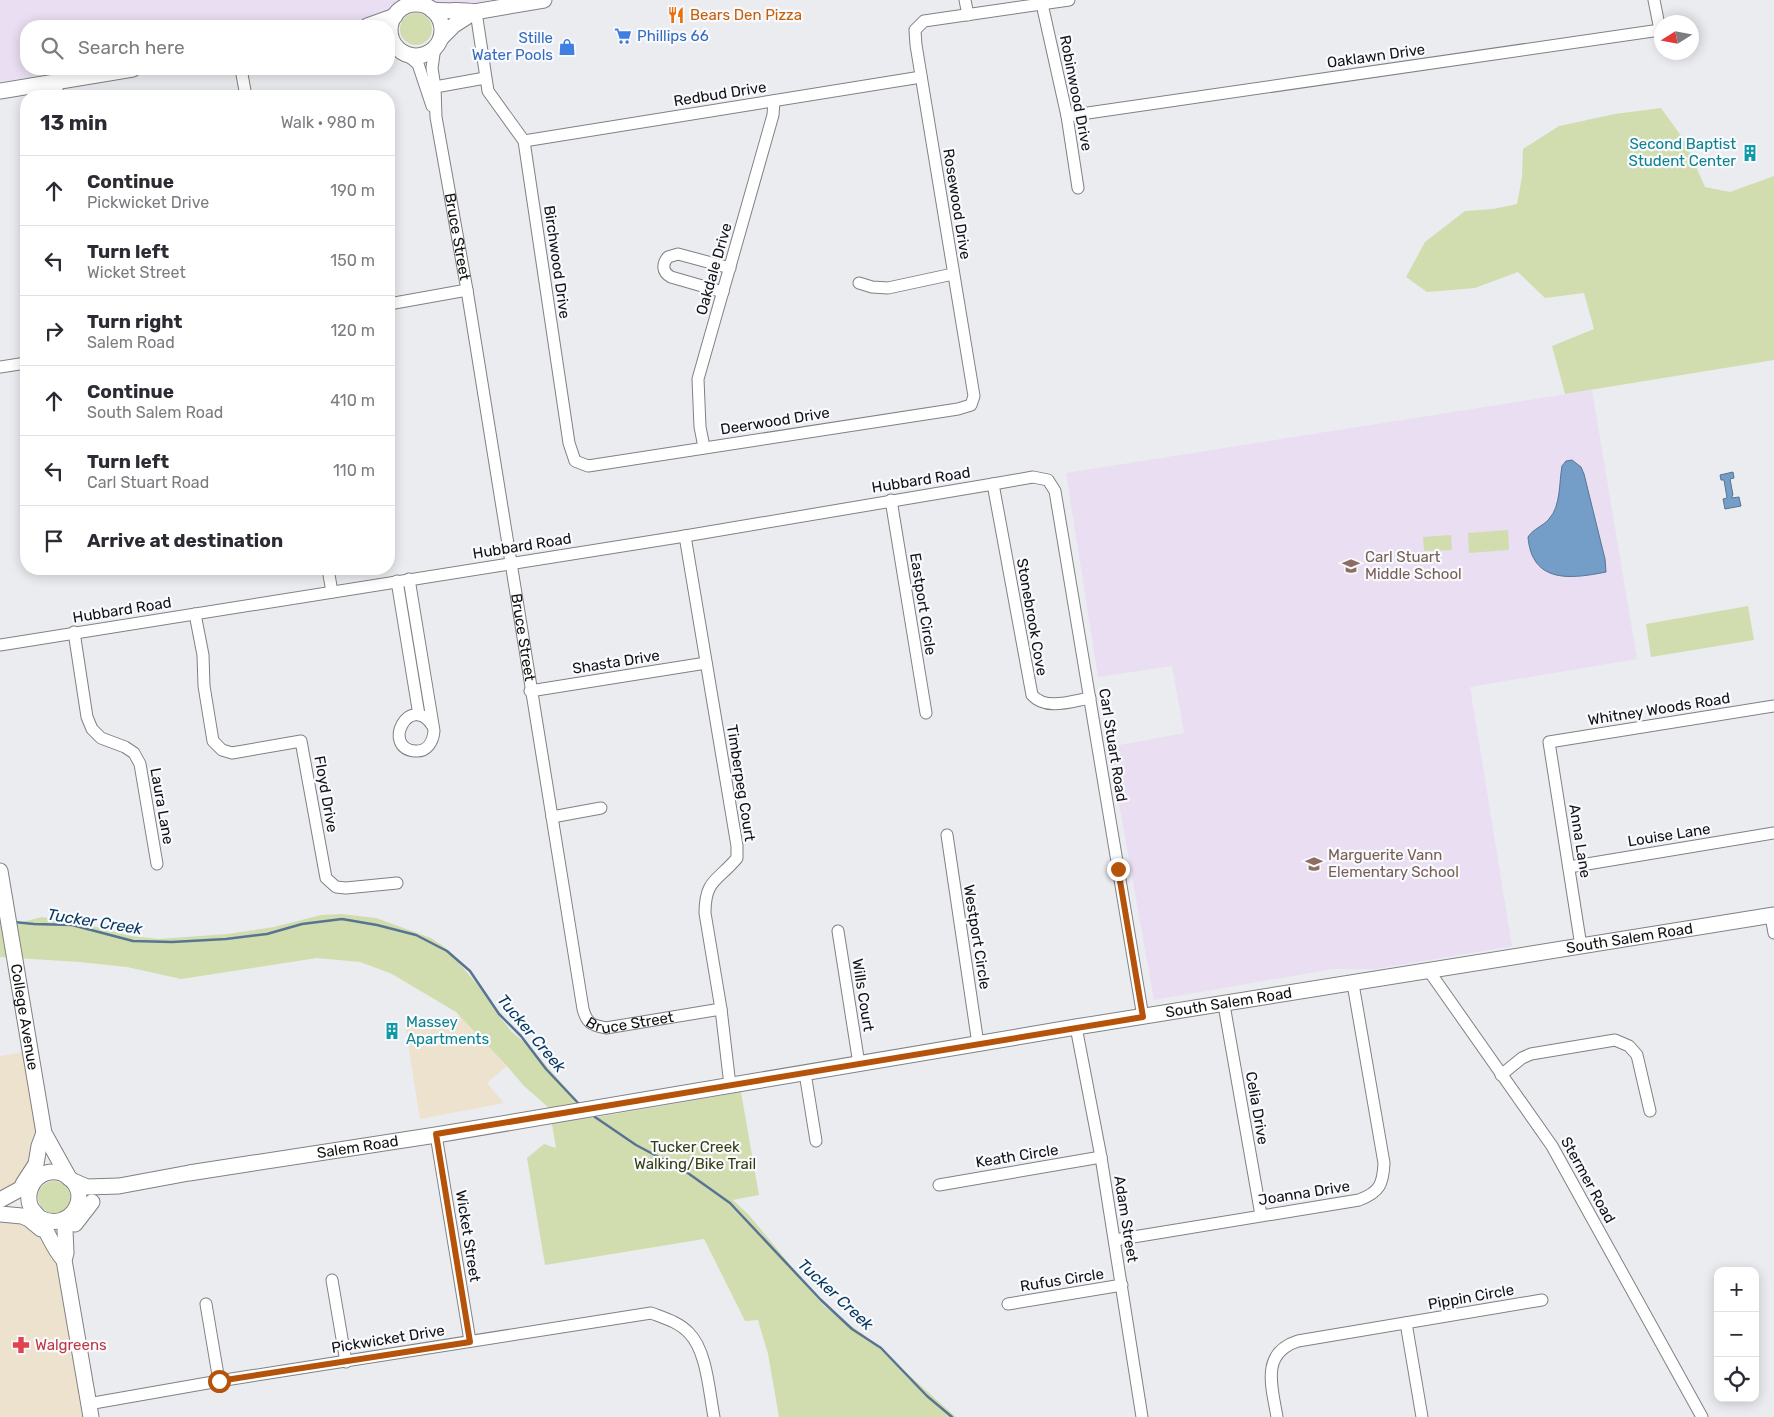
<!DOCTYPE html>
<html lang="en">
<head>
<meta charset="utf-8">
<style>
  :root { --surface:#fff; --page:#f2f2f3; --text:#2b2b33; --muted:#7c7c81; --line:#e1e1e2 }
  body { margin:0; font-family:Rubik,sans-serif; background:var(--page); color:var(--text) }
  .controls { position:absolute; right:15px; bottom:15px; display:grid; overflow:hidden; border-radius:10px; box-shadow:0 2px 12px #0003 }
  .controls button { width:45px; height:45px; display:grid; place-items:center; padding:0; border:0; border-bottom:1px solid var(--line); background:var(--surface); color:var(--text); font:25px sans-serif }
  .compass { position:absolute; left:1654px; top:15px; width:45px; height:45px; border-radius:50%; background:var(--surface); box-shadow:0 2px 12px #0003; rotate:259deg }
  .stop { position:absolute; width:15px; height:15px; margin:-11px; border:4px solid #b45309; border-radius:50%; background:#fff }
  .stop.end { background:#b45309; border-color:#fff; box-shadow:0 1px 5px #0008 }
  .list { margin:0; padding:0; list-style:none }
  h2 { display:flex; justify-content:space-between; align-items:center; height:65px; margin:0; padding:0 20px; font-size:21px }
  h2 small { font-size:16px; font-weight:400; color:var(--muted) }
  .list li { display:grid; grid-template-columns:32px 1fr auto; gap:15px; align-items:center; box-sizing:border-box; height:70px; padding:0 20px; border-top:1px solid var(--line) }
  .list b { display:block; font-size:19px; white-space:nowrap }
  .list p { margin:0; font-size:16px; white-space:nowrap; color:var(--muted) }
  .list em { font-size:16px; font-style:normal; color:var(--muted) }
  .icon { flex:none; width:28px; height:28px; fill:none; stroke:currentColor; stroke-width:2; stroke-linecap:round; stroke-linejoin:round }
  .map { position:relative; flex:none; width:1774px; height:1417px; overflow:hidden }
  .search { position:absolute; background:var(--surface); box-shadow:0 2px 12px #0003; left:20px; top:20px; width:375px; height:55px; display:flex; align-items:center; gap:12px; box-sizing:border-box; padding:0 18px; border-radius:20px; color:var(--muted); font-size:19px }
  .panel { position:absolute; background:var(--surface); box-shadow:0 2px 12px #0003; left:20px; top:90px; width:375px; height:485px; border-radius:20px }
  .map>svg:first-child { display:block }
  .commercial { fill:#ece2cd }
  .education { fill:#e9def2 }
  .green { fill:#d2ddaf }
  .water { fill:#749ec8; stroke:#577492 }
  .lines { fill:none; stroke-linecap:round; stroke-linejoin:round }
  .stream { stroke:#577492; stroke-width:2.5 }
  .street-casing { stroke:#808184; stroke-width:13 }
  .secondary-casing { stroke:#808184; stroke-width:17 }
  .street { stroke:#fff; stroke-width:11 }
  .secondary { stroke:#fff; stroke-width:15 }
  .route { stroke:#b45309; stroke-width:6 }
  .labels { text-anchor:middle; stroke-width:4.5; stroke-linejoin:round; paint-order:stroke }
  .food-label { font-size:15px; fill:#c56008; stroke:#f9fafd; text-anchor:start }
  .shop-label { font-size:15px; fill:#366cbe; stroke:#f9fafd; text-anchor:start }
  .street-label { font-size:15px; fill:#121214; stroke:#f9fafd }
  .culture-label { font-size:15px; fill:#0d838f; stroke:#f9fafd; text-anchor:end }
  .education-label { font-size:15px; fill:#785e54; stroke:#f9fafd; text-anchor:start }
  .park-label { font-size:15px; fill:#353e13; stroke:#f9fafd }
  .health-label { font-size:15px; fill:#be3a42; stroke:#f9fafd; text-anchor:start }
  .water-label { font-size:16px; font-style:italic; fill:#083961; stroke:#f9fafd }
</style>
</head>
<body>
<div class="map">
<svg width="1774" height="1417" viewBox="0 0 1774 1417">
  <rect width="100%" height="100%" fill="#ebecf0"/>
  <path class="commercial" d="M460,1016L507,1066L487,1083L504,1103L420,1119L405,1025Z
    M23,1052L36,1129L35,1156L21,1181L0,1196V1056Z
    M0,1218L33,1225L54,1254L84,1417H0Z"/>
  <path class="education" d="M0,0H491L334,26H26V69H80L0,82Z
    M1592,390L1637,659L1470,687L1512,946L1376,969H1333L1154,1000L1109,747L1184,733L1172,666L1098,677L1066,473Z"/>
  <path class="green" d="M400 29a16 16 0 1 1 32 0a16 16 0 1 1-32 0Z
    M1661,108L1684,140L1705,187L1730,192L1774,176V360L1565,394L1552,346L1594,329L1584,293L1545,298L1518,272L1475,288L1427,292L1406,277L1425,242L1465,211L1493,209L1517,204L1522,177L1523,149L1559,126L1615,114Z
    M1508,530L1509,550L1469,553L1468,533Z
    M1451,535L1452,550L1424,551L1423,537Z
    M1748,606L1754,640L1651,657L1646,624Z
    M342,914L376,918L431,938L446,948L477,984L498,1015L512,1032L529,1046L592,1118L741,1092L759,1195L733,1200L749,1215L824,1306L864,1335L956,1417H779L768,1354L758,1320L745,1321L704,1239L545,1265L527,1158L544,1144L556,1148L549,1108L524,1086L507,1066L456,1012L392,974L360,962L317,958L181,979L127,967L79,962L0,957V920L22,922L42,917L97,927L131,936L159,939L227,934L274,927L321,915Z
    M38 1197a16 16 0 1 1 32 0a16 16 0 1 1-32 0Z"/>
  <path class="water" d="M1572,460L1581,467L1584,474L1605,559L1606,572C1571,579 1532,584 1528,537C1534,528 1542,527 1549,519C1561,506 1559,482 1562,466L1566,461Z
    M1733,472L1734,478L1730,479L1733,495L1732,496V498L1739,497L1741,506L1725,509L1723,499L1727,498L1724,480H1721L1720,475Z"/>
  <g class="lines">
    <path class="stream" d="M14,922L34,924L72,925L133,941L172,942L226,939L267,934L302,924L342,919L377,925L416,935L447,951L470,971L499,1014L521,1036L546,1069L580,1105
      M592,1115L636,1145L685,1171L730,1203L821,1300L852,1329L881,1348L927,1396L952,1417"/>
    <g class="street-casing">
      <g id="street">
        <path d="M965,0L968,15"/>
        <path d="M1042,4L1067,116L1078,188"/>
        <path d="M476,12L488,91L524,141L569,443L575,461L588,466L958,409L971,405L974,396L916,45L915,30L924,21L1069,0"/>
        <path id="s1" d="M435,47L432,68L435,87L436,117L467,290L583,1009C587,1024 592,1025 606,1028L721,1009"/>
        <path d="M406,54L418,64L432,106"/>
        <path d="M241,69L246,96"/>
        <path d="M56,82L58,96"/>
        <path d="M435,87L485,78"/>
        <path d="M1067,116L1660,30L1654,0"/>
        <path d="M524,141L921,77"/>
        <path d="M859,283L872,287L888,288L953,274"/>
        <path d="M723,292L671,277C662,272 662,264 668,257L678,254L730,268"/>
        <path d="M389,304L467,290"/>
        <path d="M0,367L26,363"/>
        <path d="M704,447L700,427L698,379L773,115L774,101"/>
        <path d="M993,484L1032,695C1046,711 1072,701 1090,698"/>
        <path d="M891,500L926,713"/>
        <path d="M685,536L737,846V858C718,881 705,879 705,913L721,1009L730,1085"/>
        <path d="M328,569L332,592"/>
        <path d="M409,579L434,731C433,742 427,752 415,751C381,748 409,692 432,725"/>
        <path d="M397,581L419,715"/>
        <path d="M195,614L203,655L204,686L213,741L222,750L232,753L301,741L326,878L336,887L346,888L397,883"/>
        <path d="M74,632L87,717L92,729L101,738L125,747L134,753L140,764L157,864"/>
        <path d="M0,645L685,536L993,484L1033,477L1048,480L1055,491L1143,1017"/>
        <path d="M530,691L706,663"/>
        <path d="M552,817L601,808"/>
        <path d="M947,835L978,1044"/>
        <path d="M1569,867L1774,833"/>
        <path d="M1771,916L1774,933"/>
        <path d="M838,931L859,1064"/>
        <path d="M1581,946L1549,742L1774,706"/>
        <path d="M1429,971L1552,1146L1702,1417"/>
        <path d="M1224,1005L1261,1215"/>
        <path d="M1076,1027L1101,1157L1142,1417"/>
        <path d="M805,1073L816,1141"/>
        <path d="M1501,1075L1522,1058L1531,1054L1615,1040L1629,1046L1637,1055L1650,1111"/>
        <path d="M436,1135L470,1341"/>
        <path d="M939,1185L1101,1157"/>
        <path d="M1115,1240L1359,1200C1380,1192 1383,1184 1384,1163L1353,984"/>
        <path d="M332,1280L346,1362"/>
        <path d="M206,1304L219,1381"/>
        <path d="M1008,1304L1122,1285"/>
        <path d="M1406,1323L1422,1417"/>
        <path d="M88,1404L219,1381L651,1313C664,1318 679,1322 689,1333C707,1351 709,1392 714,1417"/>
        <path d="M1277,1417C1272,1387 1260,1353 1298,1341L1542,1300"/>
      </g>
    </g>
    <g class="secondary-casing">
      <g id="secondary">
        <circle cx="416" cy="30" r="26"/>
        <path d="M432,10C447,12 460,9 474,12"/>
        <path d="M367,26L395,16"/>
        <path d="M441,38L454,25L474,12L544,0"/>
        <path d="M0,91L133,69"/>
        <path id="s2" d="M0,871L44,1133L69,1178"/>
        <path id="s3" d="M73,1181L87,1187L119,1186L189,1173L436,1135L1076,1027L1774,915"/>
        <path d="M23,1184L36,1164L39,1146L44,1133"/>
        <path d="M0,1200L33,1182"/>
        <path d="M0,1214L22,1216L29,1219L41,1229"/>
        <path d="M72,1214L65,1230L66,1253L64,1260L91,1417"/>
        <path d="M40,1218C69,1233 94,1196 68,1177C62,1172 53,1171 46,1173C32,1178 25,1194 31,1208C34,1212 38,1215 41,1220C46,1231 55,1251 64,1260"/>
        <path d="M75,1224L92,1202"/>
      </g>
    </g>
    <use href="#street" class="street"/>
    <use href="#secondary" class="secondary"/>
  </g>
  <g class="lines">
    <path class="route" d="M219,1381L470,1342L436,1134L1143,1017L1118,869"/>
  </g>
  <defs>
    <g id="restaurant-bare" transform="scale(1.35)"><path d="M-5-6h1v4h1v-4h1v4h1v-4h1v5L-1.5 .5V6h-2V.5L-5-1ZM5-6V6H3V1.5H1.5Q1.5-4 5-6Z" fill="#e8710a" stroke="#f9fafd" stroke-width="2.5" paint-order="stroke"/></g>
    <g id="supermarket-bare" transform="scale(1.35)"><path d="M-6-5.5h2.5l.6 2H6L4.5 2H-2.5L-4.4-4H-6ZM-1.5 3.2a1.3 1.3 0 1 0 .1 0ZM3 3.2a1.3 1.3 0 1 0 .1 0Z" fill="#3f7fe0" stroke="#f9fafd" stroke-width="2.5" paint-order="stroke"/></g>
    <g id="shop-bare" transform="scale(1.35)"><path d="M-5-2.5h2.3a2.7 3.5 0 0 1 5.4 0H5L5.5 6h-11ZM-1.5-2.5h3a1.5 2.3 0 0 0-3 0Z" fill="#3f7fe0" stroke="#f9fafd" stroke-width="2.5" paint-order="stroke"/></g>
    <g id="building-bare" transform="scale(1.35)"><path d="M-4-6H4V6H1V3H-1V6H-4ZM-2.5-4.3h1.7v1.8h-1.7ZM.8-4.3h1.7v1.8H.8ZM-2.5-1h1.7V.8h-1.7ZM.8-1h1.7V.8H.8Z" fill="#0f9aa8" stroke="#f9fafd" stroke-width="2.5" paint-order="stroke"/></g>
    <g id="school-bare" transform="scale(1.35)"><path d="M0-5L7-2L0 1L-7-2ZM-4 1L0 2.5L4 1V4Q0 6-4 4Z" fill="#8d6e63" stroke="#f9fafd" stroke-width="2.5" paint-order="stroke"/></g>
    <g id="pharmacy-bare" transform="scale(1.35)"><path d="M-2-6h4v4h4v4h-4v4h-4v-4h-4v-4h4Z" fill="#e0444e" stroke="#f9fafd" stroke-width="2.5" paint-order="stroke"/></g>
  </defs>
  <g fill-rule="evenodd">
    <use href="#restaurant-bare" x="676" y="15"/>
    <use href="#supermarket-bare" x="623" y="36"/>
    <use href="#shop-bare" x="567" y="47"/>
    <use href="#building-bare" x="1750" y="153"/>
    <use href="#school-bare" x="1351" y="566"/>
    <use href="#school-bare" x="1314" y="864"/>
    <use href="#building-bare" x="392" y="1031"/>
    <use href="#pharmacy-bare" x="21" y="1345"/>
  </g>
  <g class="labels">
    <g class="food-label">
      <text x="690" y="20">Bears Den Pizza</text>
    </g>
    <g class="shop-label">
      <text x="637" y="41">Phillips 66</text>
      <text x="553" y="43" text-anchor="end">Stille<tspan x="553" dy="17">Water Pools</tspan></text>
    </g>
    <g class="street-label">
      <text transform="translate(1376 56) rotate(-8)" y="5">Oaklawn Drive</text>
      <text transform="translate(1076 93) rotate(79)" y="5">Robinwood Drive</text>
      <text transform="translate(720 94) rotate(-9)" y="5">Redbud Drive</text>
      <text transform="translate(957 204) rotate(81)" y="5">Rosewood Drive</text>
      <text dy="5" stroke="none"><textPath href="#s1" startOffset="192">Bruce Street</textPath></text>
      <text transform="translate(557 262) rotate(82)" y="5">Birchwood Drive</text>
      <text transform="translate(714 269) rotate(-74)" y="5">Oakdale Drive</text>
      <text transform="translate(775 421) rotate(-9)" y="5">Deerwood Drive</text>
      <text transform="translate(921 480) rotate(-9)" y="5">Hubbard Road</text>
      <text transform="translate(522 546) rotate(-9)" y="5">Hubbard Road</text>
      <text transform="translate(923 604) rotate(81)" y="5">Eastport Circle</text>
      <text transform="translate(122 610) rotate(-9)" y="5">Hubbard Road</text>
      <text transform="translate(1032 617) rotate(80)" y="5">Stonebrook Cove</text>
      <text dy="5" stroke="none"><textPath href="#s1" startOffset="598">Bruce Street</textPath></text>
      <text transform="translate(616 662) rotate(-9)" y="5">Shasta Drive</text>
      <text transform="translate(1659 709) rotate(-9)" y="5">Whitney Woods Road</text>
      <text transform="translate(1113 745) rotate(81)" y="5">Carl Stuart Road</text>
      <text transform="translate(741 783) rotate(81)" y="5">Timberpeg Court</text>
      <text transform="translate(326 794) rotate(80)" y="5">Floyd Drive</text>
      <text transform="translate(162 806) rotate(80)" y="5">Laura Lane</text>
      <text transform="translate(1669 835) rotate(-9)" y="5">Louise Lane</text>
      <text transform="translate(1580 841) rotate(81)" y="5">Anna Lane</text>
      <text transform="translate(977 937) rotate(81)" y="5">Westport Circle</text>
      <text dy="5" stroke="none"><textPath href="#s3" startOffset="1578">South Salem Road</textPath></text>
      <text transform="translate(863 995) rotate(81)" y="5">Wills Court</text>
      <text dy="5" stroke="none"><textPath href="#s3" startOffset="1172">South Salem Road</textPath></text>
      <text dy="5" stroke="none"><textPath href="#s1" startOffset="1031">Bruce Street</textPath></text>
      <text dy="5" stroke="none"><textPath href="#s2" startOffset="148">College Avenue</textPath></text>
      <text transform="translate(1257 1108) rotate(80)" y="5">Celia Drive</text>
      <text dy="5" stroke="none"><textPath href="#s3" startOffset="289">Salem Road</textPath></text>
      <text transform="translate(1017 1156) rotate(-9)" y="5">Keath Circle</text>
      <text transform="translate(1588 1180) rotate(61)" y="5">Stermer Road</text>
      <text transform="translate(1304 1193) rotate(-9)" y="5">Joanna Drive</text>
      <text transform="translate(1126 1219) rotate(81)" y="5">Adam Street</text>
      <text transform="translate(468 1236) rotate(81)" y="5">Wicket Street</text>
      <text transform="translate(1062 1280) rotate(-9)" y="5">Rufus Circle</text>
      <text transform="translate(1471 1297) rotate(-10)" y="5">Pippin Circle</text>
      <text transform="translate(388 1339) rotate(-9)" y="5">Pickwicket Drive</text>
    </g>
    <g class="culture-label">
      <text x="1736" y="149">Second Baptist<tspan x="1736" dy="17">Student Center</tspan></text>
      <text x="406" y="1027" text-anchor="start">Massey<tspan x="406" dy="17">Apartments</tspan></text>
    </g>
    <g class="education-label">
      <text x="1365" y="562">Carl Stuart<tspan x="1365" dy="17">Middle School</tspan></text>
      <text x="1328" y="860">Marguerite Vann<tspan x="1328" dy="17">Elementary School</tspan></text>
    </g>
    <g class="park-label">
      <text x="695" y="1152">Tucker Creek<tspan x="695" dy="17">Walking/Bike Trail</tspan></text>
    </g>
    <g class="health-label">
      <text x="35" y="1350">Walgreens</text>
    </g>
    <g class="water-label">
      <text transform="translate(95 921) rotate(9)" y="6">Tucker Creek</text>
      <text transform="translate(532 1033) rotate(50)" y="6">Tucker Creek</text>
      <text transform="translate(836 1294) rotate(43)" y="6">Tucker Creek</text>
    </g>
  </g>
</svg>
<div class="controls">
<button>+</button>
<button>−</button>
<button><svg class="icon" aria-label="locate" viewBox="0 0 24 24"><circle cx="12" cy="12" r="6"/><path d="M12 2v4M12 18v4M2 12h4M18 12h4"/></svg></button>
</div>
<svg class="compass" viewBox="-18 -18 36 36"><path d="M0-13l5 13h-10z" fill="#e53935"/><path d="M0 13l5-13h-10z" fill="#7c7c81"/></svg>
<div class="stop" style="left:219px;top:1381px"></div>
<div class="stop end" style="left:1118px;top:869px"></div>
<div class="search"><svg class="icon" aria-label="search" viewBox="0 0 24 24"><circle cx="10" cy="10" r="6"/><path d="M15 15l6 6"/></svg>Search here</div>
<section class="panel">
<h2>13 min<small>Walk · 980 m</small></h2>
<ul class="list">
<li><svg class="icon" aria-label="ahead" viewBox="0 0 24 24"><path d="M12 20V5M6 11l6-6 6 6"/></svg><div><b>Continue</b><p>Pickwicket Drive</p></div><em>190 m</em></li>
<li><svg class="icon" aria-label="left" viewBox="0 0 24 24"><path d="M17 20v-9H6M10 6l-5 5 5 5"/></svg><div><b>Turn left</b><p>Wicket Street</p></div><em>150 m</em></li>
<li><svg class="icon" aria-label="right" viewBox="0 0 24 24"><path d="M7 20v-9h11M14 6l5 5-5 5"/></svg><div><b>Turn right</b><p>Salem Road</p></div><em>120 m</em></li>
<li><svg class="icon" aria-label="ahead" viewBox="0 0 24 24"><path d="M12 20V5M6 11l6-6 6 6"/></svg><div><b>Continue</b><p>South Salem Road</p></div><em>410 m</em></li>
<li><svg class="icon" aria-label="left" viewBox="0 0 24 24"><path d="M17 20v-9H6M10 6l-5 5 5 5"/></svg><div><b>Turn left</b><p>Carl Stuart Road</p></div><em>110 m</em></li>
<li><svg class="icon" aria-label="arrive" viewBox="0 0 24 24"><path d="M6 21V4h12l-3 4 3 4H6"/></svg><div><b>Arrive at destination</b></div></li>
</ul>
</section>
</div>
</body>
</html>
